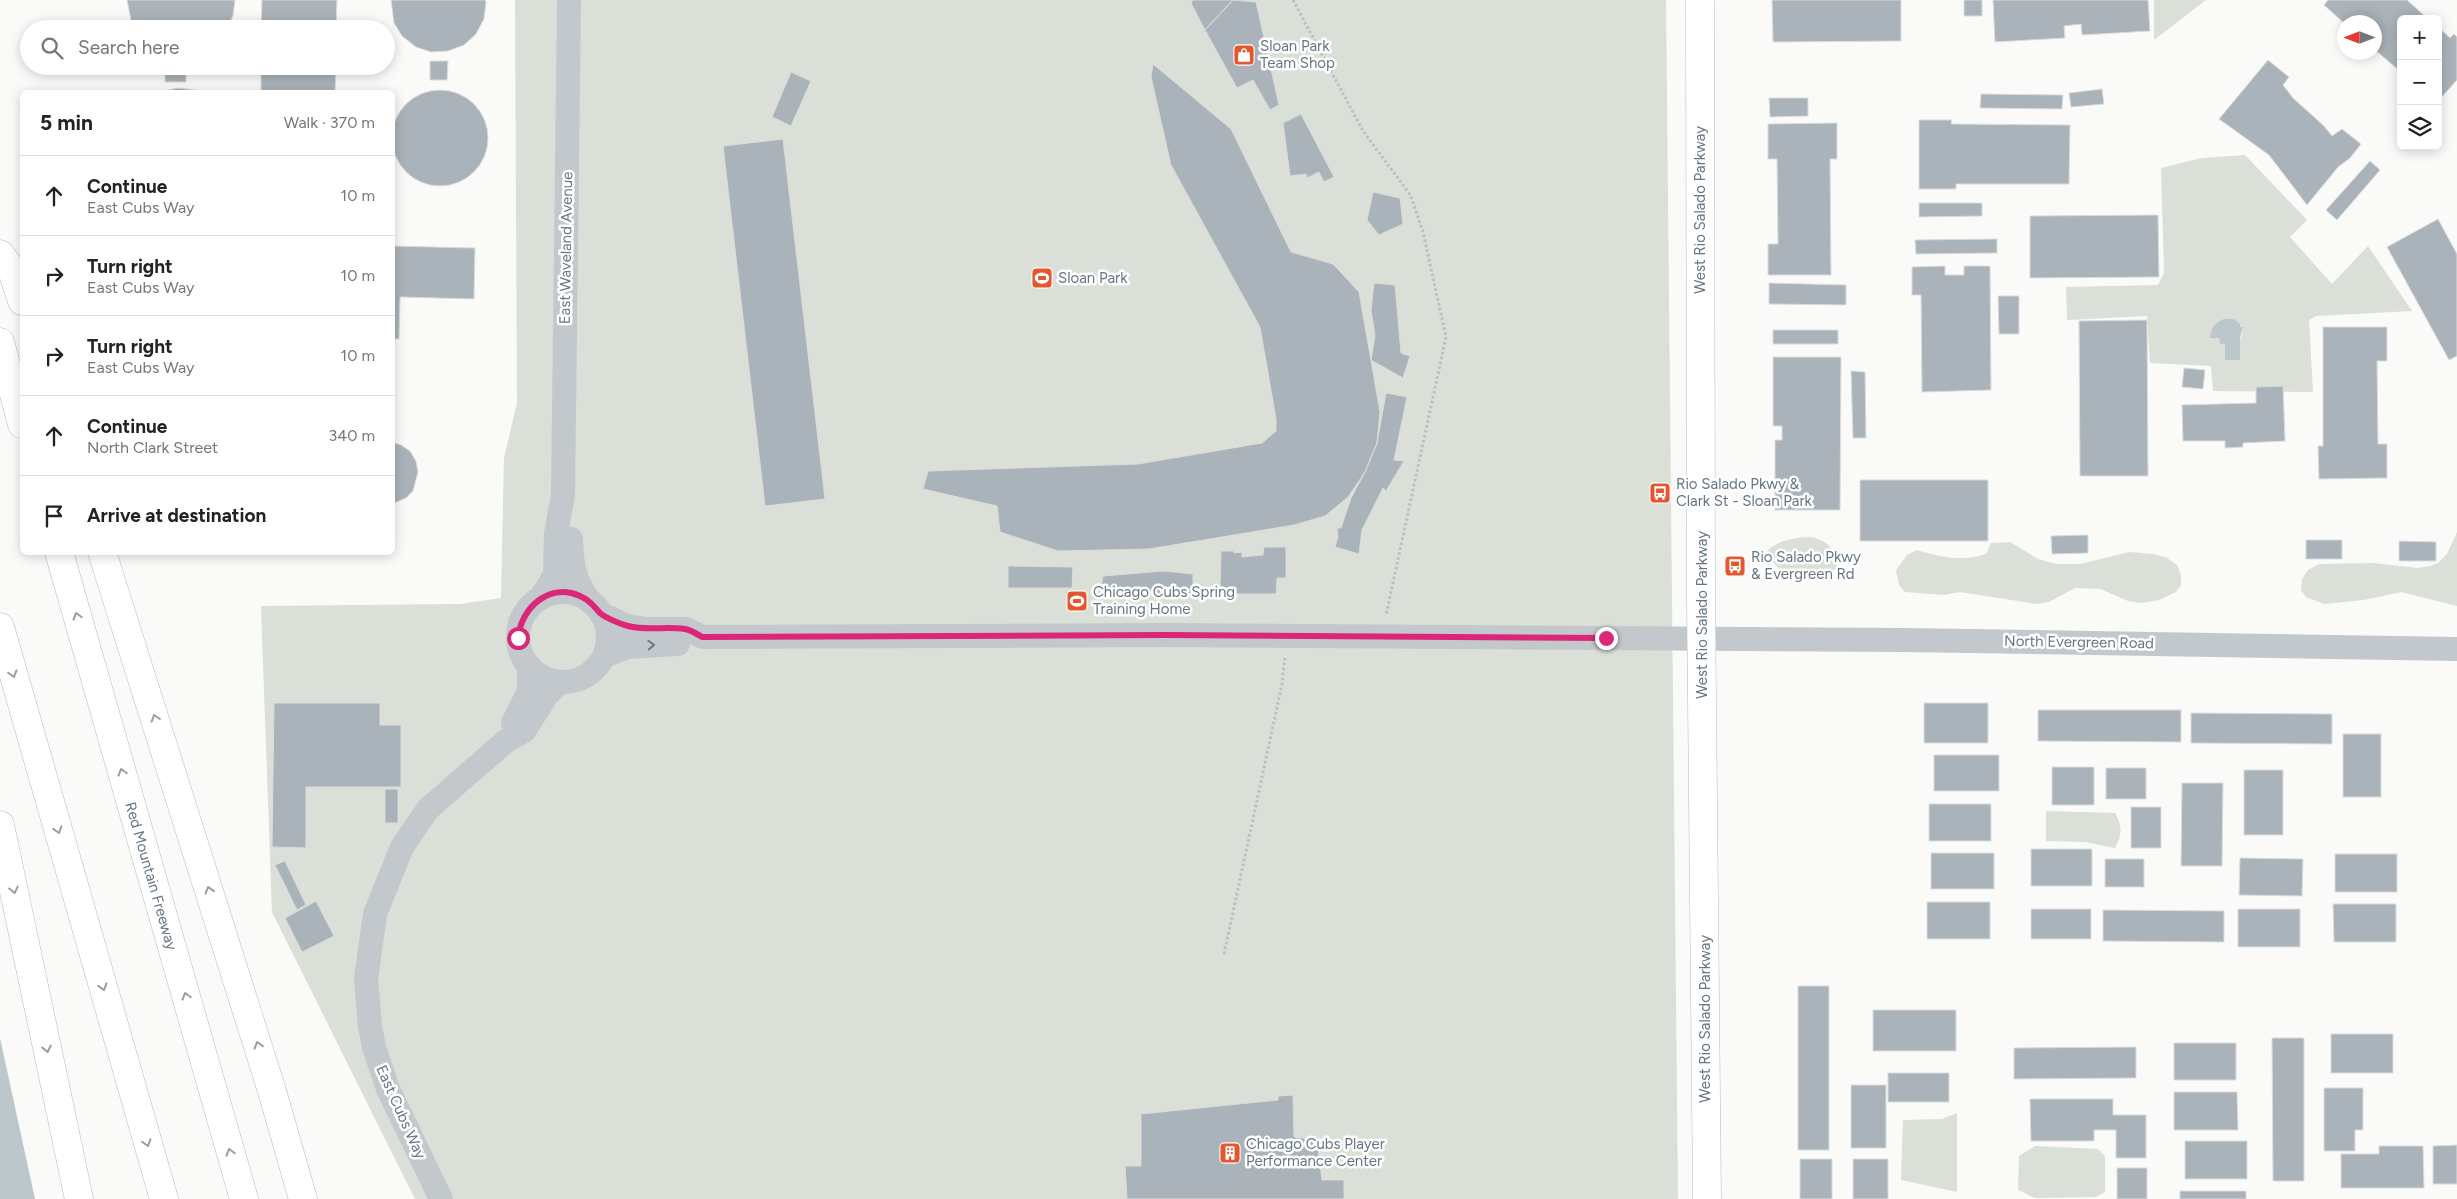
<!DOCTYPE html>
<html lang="en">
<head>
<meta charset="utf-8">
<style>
  :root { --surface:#fff; --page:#f2f2f2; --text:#222; --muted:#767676; --line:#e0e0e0 }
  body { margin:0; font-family:Figtree,sans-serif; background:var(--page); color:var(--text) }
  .controls { position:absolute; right:15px; top:15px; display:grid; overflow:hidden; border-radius:8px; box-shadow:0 2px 12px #0003 }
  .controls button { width:45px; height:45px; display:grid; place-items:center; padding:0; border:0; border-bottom:1px solid var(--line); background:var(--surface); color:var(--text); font:25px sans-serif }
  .compass { position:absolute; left:2337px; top:15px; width:45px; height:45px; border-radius:50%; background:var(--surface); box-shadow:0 2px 12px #0003; rotate:270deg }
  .stop { position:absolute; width:15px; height:15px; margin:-11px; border:4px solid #db2777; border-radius:50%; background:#fff }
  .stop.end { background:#db2777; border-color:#fff; box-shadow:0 1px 5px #0008 }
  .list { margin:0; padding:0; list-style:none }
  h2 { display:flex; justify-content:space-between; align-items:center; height:65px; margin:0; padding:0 20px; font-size:21px }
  h2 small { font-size:16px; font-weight:400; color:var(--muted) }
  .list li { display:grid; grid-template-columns:32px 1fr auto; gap:15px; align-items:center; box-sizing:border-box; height:80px; padding:0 20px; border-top:1px solid var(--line) }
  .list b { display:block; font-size:19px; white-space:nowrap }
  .list p { margin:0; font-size:16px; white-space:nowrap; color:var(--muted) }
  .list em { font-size:16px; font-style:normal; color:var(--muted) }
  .icon { flex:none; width:28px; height:28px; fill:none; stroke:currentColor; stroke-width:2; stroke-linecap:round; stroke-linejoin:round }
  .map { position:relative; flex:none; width:2457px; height:1199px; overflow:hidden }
  .search { position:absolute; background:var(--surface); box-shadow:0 2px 12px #0003; left:20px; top:20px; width:375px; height:55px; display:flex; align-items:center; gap:12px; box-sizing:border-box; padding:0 18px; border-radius:28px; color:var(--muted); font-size:19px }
  .panel { position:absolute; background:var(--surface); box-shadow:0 2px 12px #0003; left:20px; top:90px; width:375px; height:465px; border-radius:8px }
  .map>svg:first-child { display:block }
  .green { fill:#dadfd7; fill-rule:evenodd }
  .water { fill:#bbc7cb }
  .building { fill:#aab3b9; stroke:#dcdcda }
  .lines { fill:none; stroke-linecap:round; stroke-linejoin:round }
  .major-casing { stroke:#b5babe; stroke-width:29 }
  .highway-casing { stroke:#b4b9bd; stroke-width:29 }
  .path { stroke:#bbbfc2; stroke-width:3; stroke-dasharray:2.5 2.5; stroke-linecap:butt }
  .minor { stroke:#c3c8cc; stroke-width:24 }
  .major { stroke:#fff; stroke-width:28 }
  .highway { stroke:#fff; stroke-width:28 }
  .oneway { stroke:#939fa8 }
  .oneway2 { stroke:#6a7a87 }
  .route { stroke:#db2777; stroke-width:6 }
  .labels { text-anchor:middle; stroke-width:5; stroke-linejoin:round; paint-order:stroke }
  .poi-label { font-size:15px; fill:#657683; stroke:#fff; text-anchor:start }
  .street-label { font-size:15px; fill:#657683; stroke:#fff }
</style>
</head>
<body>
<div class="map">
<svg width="2457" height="1199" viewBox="0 0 2457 1199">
  <rect width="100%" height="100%" fill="#fafaf8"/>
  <path class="green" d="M515,0H1666L1678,1199H415L272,912L261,606L460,604L501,598L504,458L517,403Z
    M2154,0H2206L2154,40Z
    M2245,155L2307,220L2290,237L2332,284L2368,246L2412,311L2316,316L2309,320L2313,392L2213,391L2211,366L2150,363L2147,316L2067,320L2066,287L2158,285L2164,273L2161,168L2202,158ZM2240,327H2243L2241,338L2220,344L2219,338H2210Z
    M2457,532V606L2401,592L2364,600L2324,604L2306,597L2301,590L2302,579L2308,570L2319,564L2373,563L2418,568L2430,566L2438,563L2447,554Z
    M1811,537C1829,541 1834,549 1838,567C1816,588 1777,580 1767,551C1781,539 1793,538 1811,537Z
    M2010,542L2038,559L2056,564H2080L2129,552L2154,554L2167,558L2177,565L2181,575V585L2176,592L2159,600L2141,603L2128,601L2101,589L2075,588L2049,602L2037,604L1960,592L1944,595L1905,592L1899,585L1896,570L1907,555L1917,550C1941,557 1962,562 1986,554L1991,543Z
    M2046,811L2115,813C2123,827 2122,834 2115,848L2085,842L2046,841Z
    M1957,1113V1192L1901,1180L1903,1120L1942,1119Z
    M2035,1146L2098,1149L2105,1156V1192L2096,1197L2035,1198L2018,1190L2019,1156Z"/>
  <path class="water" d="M2224,319H2234L2240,324V327H2243L2240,338V360H2225V344H2220L2219,338H2210C2211,328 2214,323 2224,319Z
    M0,1038L35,1199H0Z"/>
  <path class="building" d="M127,0H235L233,16L226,29H137L131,20Z
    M262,0H337L336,29H261Z
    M391,0H485L486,2L484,19L476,34L464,45L448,51L431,52L416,47L402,36L394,23Z
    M1193,0H1233L1205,30L1191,3Z
    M1233,0L1256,2L1279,105L1270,110L1253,80L1237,88L1205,30Z
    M1772,0H1901V41L1773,42Z
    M1964,0H1982V16H1964Z
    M1993,0H2148L2150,31L2082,35L2081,24L2064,26L2065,38L1995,42Z
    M2328,0H2407L2428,19H2401V72L2374,49V22L2344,23L2324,5Z
    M2438,27L2450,38L2454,34L2457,37V80L2438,101Z
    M2268,60L2289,77L2283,85L2293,98L2324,126L2332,136L2342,129L2361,144L2350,158L2338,167L2307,205L2269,155L2219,119Z
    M430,61H448L447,80H430Z
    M1153,64L1231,129L1291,252L1333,264L1359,292L1380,412L1377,443L1365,472L1348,497L1325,516L1294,525L1149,549L1058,551L1000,532L997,506L923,489L928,471L1138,464L1262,443L1276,431V419L1260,327L1171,165L1151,77Z
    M165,66H186V82H165Z
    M261,66H336L335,92H261Z
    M791,72L811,81L791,126L772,117Z
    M178,88L195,90L201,92H159Z
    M2102,89L2104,104L2071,107L2069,93Z
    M392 138a48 48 0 1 1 96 0a48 48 0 1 1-96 0Z
    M1981,94L2063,95L2062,109L1980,108Z
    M1769,98H1808V116L1770,117Z
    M1301,114L1334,177L1324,182L1319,172L1307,178L1306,174L1290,176L1283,123Z
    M1919,120H1952L1951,124L2070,125L2069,184H1956V189H1919Z
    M1837,123V159H1830L1831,275H1768V244H1778L1777,159H1768V124Z
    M783,139L825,499L765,506L723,146Z
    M2370,161L2380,170L2337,220L2326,210Z
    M1373,192L1400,198L1403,224L1379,235L1367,220Z
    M1919,203H1982V216L1919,217Z
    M2158,215L2159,277L2030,278V216Z
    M2438,219L2457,254V356L2449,360L2387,247Z
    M1997,239V253L1916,254L1915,240Z
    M392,246L475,248L474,299L400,297L399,339H392Z
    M1945,266V275H1964V266H1990L1991,390L1922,392L1921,295H1912V267Z
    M1374,283L1395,285L1401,353L1410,356L1403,378L1371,360L1375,335L1371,310Z
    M1769,283L1846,285V305L1769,304Z
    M1998,296H2019V334H1999Z
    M2147,320L2148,476H2080L2079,321Z
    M2323,327H2387V361H2377L2378,444H2387V478L2319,479L2318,446H2323Z
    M1773,330H1838V344H1773Z
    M1773,357H1841L1840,510H1775V440H1782V426H1773Z
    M2184,368L2205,370L2203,389L2182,387Z
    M1851,371L1865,372L1866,438H1853Z
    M2283,386L2285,441L2243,443V447L2225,448V441H2183L2182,405L2256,403V387Z
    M1386,393L1407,397L1394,460L1404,461L1386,491L1383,488L1362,530L1359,554L1335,547L1338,537L1337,528H1341L1351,498L1365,472L1377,443Z
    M392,442L401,445L410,451L416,461L418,472L413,491L406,498L392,504Z
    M1860,480H1988V541H1860Z
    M2088,535V553L2052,554L2051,536Z
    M2306,540H2342V559H2306Z
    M2399,541L2436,542V561H2399Z
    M1264,547H1286V578H1277L1276,594H1220L1221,551H1234V553L1242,552V557L1263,555Z
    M1008,566L1073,567L1072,588H1008Z
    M1164,571L1193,574V594H1100L1103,576Z
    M274,703H380V725H401V787H306V848L272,847Z
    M1924,703H1988V743H1924Z
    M2038,710H2181V742L2038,741Z
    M2191,713L2332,714V744L2191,743Z
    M2343,734H2381V797H2343Z
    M1934,755H1999V791H1934Z
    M2052,767H2094V805H2052Z
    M2106,768H2146V799H2106Z
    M2244,770H2283V835H2244Z
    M2182,783H2223L2222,866H2181Z
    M385,789H398V823H385Z
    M1929,804H1991V841H1929Z
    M2131,807H2161V848H2131Z
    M2031,849H2092V886H2031Z
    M1931,853H1994V889H1931Z
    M2335,854H2397V892H2335Z
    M2240,858L2303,859L2302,896L2239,895Z
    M2105,859H2144V887H2105Z
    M285,861L306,905L297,910L275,865Z
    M316,901L334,936L302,952L285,918Z
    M1927,902H1990V939H1927Z
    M2333,904H2396V942H2334Z
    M2031,909H2091V939H2031Z
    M2238,909H2300V947H2238Z
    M2103,910L2224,911V942L2103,941Z
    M1798,986H1829V1150H1798Z
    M1873,1010H1956V1051H1873Z
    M2331,1034H2393V1073H2331Z
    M2272,1038H2304V1181H2273Z
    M2174,1043H2236V1080H2174Z
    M2136,1047V1078L2014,1079V1048Z
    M1888,1073H1949V1102H1888Z
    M1851,1085H1886V1148H1851Z
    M2324,1088H2363V1130H2355V1151H2324Z
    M2174,1092H2237L2238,1130H2174Z
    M1293,1095L1294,1137L1317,1140L1322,1180H1344V1199H1127L1125,1166H1141V1114L1278,1100V1096Z
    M2030,1099H2113V1115H2146V1158H2116V1130H2094V1141H2031Z
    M2185,1141H2247V1179H2185Z
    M2457,1145V1184H2433V1146Z
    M2379,1146H2423L2424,1188H2341V1154H2379Z
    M1800,1159H1832V1199H1800Z
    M1853,1159H1888V1199H1853Z
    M2117,1168H2147V1199H2117Z
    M2180,1191H2246V1199H2180Z"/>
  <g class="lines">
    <g class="major-casing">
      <path id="major" d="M1700,0L1701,600L1707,1199"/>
    </g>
    <g class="highway-casing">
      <path id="highway" d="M0,254L12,270L22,301
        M0,342L22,424
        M59,552L244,1199
        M102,552L272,1091L303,1199
        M0,627L164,1199
        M0,825L79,1199"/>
    </g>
    <path class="path" d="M1293,0L1363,131L1411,196L1423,232L1446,337L1386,615
      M1224,954L1282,684L1285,656"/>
    <path class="minor" d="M571,539C572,567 574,579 590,602
      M518 637a45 45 0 1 1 90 0a45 45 0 1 1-90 0Z
      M540,599L555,575L556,534L563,495L569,0
      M601,614L627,626L647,629H686L703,637L1165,635L1904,640L2457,649
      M604,656L627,647L678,644
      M513,723L529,691V666
      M441,1199L388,1089L374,1047L370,1026L366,979L375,914L402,847L428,809L506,741L524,731L547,695L560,682"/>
    <use href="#major" class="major"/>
    <use href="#highway" class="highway"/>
  </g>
  <defs><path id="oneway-chevron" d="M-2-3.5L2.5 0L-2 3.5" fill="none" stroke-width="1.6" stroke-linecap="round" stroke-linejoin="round" transform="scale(1.25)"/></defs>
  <g class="oneway">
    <use href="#oneway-chevron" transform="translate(77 616) rotate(-106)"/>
    <use href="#oneway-chevron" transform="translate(13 674) rotate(74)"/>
    <use href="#oneway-chevron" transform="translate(155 718) rotate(-108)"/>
    <use href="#oneway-chevron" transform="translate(122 772) rotate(-106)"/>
    <use href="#oneway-chevron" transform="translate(58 830) rotate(74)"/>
    <use href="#oneway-chevron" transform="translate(14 890) rotate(78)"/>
    <use href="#oneway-chevron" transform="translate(209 890) rotate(-107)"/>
    <use href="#oneway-chevron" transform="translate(103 987) rotate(74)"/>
    <use href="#oneway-chevron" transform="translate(186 996) rotate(-106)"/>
    <use href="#oneway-chevron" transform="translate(258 1045) rotate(-107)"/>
    <use href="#oneway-chevron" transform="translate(47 1049) rotate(78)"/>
    <use href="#oneway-chevron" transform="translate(147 1143) rotate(74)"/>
    <use href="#oneway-chevron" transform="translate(230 1152) rotate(-106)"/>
  </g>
  <use class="oneway2" href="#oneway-chevron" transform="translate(651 645) rotate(-2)"/>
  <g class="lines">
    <path class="route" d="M518,638C521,608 549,582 580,596C589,600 594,606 600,613C606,618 620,624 628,626C647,631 666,626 685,629C691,630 697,634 702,637L1165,635L1606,638"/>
  </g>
  <defs>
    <g id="shop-square" transform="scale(1.125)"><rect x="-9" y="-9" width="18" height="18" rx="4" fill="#e4572e" stroke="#fff"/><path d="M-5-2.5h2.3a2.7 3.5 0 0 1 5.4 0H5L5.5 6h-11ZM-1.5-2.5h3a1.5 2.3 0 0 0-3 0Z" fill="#fff"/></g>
    <g id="stadium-square" transform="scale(1.125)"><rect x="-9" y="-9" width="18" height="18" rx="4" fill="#e4572e" stroke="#fff"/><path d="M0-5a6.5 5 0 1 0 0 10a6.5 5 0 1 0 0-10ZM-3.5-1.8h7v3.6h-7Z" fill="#fff"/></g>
    <g id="bus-square" transform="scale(1.125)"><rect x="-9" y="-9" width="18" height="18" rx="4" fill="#e4572e" stroke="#fff"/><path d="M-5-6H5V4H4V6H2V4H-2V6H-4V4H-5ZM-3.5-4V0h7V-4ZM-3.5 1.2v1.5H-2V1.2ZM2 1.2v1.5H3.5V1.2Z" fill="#fff"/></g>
    <g id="building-square" transform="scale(1.125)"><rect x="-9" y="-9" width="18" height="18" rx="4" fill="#e4572e" stroke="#fff"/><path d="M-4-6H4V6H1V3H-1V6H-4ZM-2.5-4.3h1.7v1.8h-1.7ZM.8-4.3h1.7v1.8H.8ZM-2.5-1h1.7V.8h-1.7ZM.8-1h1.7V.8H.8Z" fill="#fff"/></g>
  </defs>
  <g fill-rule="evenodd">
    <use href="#shop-square" x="1244" y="55"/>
    <use href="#stadium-square" x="1042" y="278"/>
    <use href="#bus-square" x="1660" y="493"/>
    <use href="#bus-square" x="1735" y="566"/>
    <use href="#stadium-square" x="1077" y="601"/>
    <use href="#building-square" x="1230" y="1153"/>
  </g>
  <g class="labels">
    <g class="poi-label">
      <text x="1260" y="51">Sloan Park<tspan x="1260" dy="17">Team Shop</tspan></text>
      <text x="1058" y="283">Sloan Park</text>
      <text x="1676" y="489">Rio Salado Pkwy &amp;<tspan x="1676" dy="17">Clark St - Sloan Park</tspan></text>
      <text x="1751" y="562">Rio Salado Pkwy<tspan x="1751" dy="17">&amp; Evergreen Rd</tspan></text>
      <text x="1093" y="597">Chicago Cubs Spring<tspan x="1093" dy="17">Training Home</tspan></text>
      <text x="1246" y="1149">Chicago Cubs Player<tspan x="1246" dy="17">Performance Center</tspan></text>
    </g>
    <g class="street-label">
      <text transform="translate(1700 210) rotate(-90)" y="5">West Rio Salado Parkway</text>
      <text transform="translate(566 248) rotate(-89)" y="5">East Waveland Avenue</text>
      <text transform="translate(1702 615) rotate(-90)" y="5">West Rio Salado Parkway</text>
      <text transform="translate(2079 642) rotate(1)" y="5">North Evergreen Road</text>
      <text transform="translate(151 876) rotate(74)" y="5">Red Mountain Freeway</text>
      <text transform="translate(1705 1019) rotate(-90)" y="5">West Rio Salado Parkway</text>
      <text transform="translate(401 1112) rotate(66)" y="5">East Cubs Way</text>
    </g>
  </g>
</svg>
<div class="controls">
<button>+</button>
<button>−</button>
<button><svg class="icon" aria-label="layers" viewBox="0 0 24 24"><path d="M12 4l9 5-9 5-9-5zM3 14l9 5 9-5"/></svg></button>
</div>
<svg class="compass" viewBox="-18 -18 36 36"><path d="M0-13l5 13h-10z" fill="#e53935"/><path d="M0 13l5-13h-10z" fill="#767676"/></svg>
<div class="stop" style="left:518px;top:638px"></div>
<div class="stop end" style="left:1606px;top:638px"></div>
<div class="search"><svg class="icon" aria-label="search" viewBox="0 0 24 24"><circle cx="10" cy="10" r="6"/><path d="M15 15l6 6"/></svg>Search here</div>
<section class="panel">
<h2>5 min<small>Walk · 370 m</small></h2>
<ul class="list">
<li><svg class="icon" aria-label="ahead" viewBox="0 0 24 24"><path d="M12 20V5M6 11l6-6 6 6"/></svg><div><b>Continue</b><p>East Cubs Way</p></div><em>10 m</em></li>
<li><svg class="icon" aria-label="right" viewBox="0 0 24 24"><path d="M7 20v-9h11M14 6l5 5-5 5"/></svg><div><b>Turn right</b><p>East Cubs Way</p></div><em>10 m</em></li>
<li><svg class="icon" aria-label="right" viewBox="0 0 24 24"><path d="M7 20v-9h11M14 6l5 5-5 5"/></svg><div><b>Turn right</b><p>East Cubs Way</p></div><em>10 m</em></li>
<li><svg class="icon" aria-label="ahead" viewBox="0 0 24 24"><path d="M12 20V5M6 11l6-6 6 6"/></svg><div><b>Continue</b><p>North Clark Street</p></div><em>340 m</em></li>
<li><svg class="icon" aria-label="arrive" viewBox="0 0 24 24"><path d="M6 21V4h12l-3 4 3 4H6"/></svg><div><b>Arrive at destination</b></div></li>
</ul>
</section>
</div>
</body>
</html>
